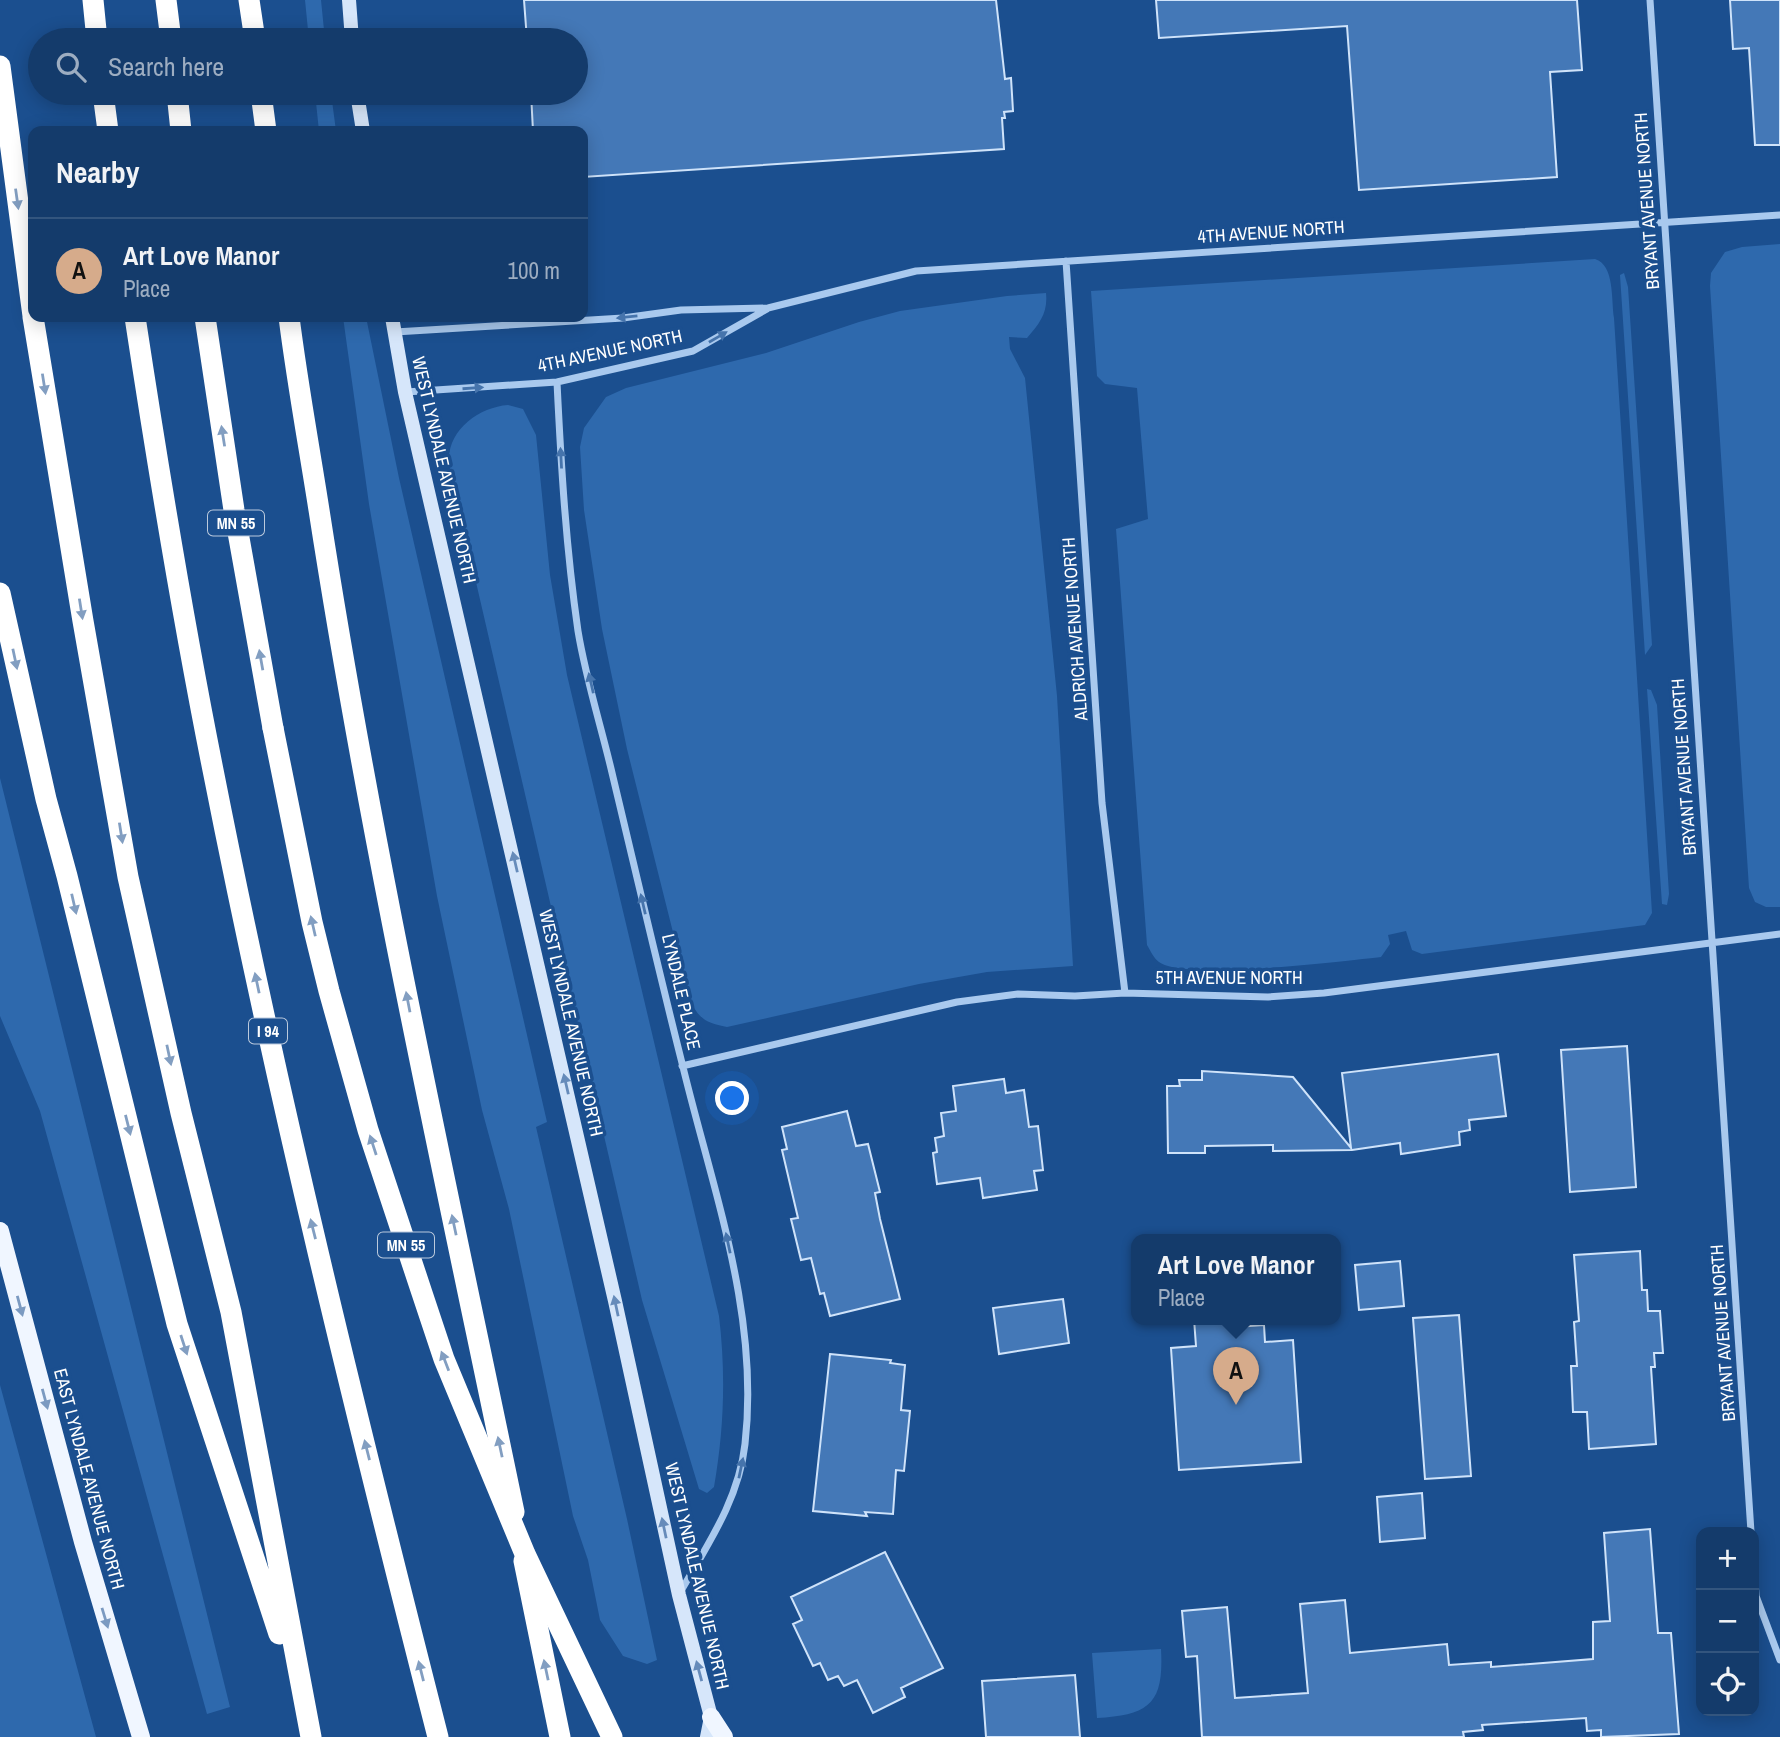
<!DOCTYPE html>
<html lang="en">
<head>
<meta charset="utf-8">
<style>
  :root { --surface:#143b6b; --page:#214673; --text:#f1f3f6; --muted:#9dadc1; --line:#33557e; --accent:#d6ab8b }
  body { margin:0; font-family:"Archivo Narrow",sans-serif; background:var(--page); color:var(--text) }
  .controls { position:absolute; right:21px; bottom:21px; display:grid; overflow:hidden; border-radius:14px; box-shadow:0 4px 18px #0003 }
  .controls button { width:63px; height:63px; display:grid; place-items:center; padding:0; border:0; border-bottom:2px solid var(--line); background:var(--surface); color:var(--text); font:35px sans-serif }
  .you { position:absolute; left:733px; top:1099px; width:24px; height:24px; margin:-18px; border:5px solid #fff; border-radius:50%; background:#1a73e8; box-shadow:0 0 0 10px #1a73e833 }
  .badge { display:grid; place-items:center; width:46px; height:46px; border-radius:50%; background:var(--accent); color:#111; font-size:23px; font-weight:700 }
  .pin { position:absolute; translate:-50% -58px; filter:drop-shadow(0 2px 4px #0008) }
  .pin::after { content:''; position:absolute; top:37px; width:24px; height:21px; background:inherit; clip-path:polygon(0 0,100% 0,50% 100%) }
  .popup { position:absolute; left:1131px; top:1234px; width:210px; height:91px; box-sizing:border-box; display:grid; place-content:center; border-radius:14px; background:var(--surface); filter:drop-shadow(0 2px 5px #0005); font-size:23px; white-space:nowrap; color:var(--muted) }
  .popup b { font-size:26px; color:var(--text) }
  .popup::after { content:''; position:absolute; left:50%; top:100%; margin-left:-14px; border:14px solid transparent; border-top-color:var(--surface) }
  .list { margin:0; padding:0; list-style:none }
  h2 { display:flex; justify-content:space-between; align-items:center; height:91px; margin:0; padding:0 28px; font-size:30px }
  h2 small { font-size:23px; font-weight:400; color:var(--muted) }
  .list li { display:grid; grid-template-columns:46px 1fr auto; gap:21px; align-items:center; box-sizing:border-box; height:105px; padding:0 28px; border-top:2px solid var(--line) }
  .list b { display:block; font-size:26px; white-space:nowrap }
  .list p { margin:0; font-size:23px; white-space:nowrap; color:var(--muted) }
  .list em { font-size:23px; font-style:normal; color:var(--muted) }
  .icon { flex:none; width:38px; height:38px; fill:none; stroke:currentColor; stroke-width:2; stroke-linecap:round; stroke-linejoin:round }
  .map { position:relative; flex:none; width:1780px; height:1737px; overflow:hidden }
  .search { position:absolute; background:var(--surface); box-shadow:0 4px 18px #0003; left:28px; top:28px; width:560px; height:77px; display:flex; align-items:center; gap:18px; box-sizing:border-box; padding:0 24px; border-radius:38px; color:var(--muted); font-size:26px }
  .panel { position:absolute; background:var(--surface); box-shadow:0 4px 18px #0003; left:28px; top:126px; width:560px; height:196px; border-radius:14px }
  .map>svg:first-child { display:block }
  .green { fill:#2e69ad }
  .building { fill:#4478b7; stroke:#cfe3fa; stroke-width:2 }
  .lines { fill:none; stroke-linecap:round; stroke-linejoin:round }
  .street { stroke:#a9c9ee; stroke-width:7 }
  .secondary { stroke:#d6e6fa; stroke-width:14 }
  .primary { stroke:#f0f6ff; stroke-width:18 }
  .highway { stroke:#fff; stroke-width:21 }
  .highway-bridge { stroke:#fff; stroke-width:21 }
  .oneway { fill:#829ec1 }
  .oneway2 { fill:#4674ac }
  .oneway3 { fill:#668bba }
  .oneway4 { fill:#7b9ac1 }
  .labels { text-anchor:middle; stroke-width:7; stroke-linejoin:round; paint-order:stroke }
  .shield { fill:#1b4f8f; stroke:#bbcadd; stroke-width:2 }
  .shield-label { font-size:16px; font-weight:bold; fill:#fff }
  .street-label { font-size:18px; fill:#fff; stroke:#1b4f8f }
</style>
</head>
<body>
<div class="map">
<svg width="1780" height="1737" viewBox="0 0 1780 1737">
  <rect width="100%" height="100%" fill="#1b4f8f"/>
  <path class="green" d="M305,0H321L325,40H309Z
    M315,93H331L336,131H319Z
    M1780,244V907H1766L1755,902L1749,888L1710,286L1711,273L1725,252L1742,247Z
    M1595,259C1615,265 1611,300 1614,318L1652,913L1645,925L1422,954L1412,950L1406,931L1388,935L1390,944L1381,957C1343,961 1184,981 1159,962C1154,959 1150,950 1147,945L1116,529L1148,519L1137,388L1105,384L1097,376L1091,291Z
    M1624,273L1628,287L1652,645L1645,655L1620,275Z
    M1046,293C1048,313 1040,323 1027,338L1009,337L1010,349L1025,378L1057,696L1073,966L987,972L919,984L727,1027C706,1023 699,1019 690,1000L627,749L602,629L584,510L580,447L584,428L606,397L626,388L766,353L859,322L900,311L1007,296Z
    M343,317H366L399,478L547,1122L536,1127L627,1519L657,1660L647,1664L623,1656L600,1620L588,1560L573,1516L509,1209L482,1110L437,896L369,504Z
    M508,405L523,409L536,435L550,575L567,675L719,1316C726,1374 724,1430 714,1487L707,1493L699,1489L642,1300L454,487C452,478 449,468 449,459C449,429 480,407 508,405Z
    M1647,689L1651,690L1657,705L1669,894L1667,905L1662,904Z
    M0,778L230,1707L207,1714L40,1111L0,1016Z
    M0,1385L96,1737H0Z
    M1161,1649C1164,1703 1150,1715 1097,1718L1092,1653Z"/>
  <path class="building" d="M524,0H996L1005,79L1011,78L1013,111L1004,112L1005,118H1002L1004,149L583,177V131H533L531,93H576V40H527Z
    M1156,0H1577L1582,70L1550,72L1557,177L1359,190L1347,26L1159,38Z
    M1730,0H1780V145H1755L1749,48L1733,49Z
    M1627,1046L1636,1187L1570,1192L1561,1050Z
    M1498,1054L1506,1116L1469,1120L1470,1130L1459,1132L1460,1145L1401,1154L1400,1143L1352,1150L1273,1151V1145L1205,1146V1153H1168L1167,1086H1180L1179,1080H1202V1071L1293,1077L1351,1148L1342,1073Z
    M1004,1079L1006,1093L1024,1090L1029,1127L1038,1126L1043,1170L1034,1171L1037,1190L983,1198L980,1178L937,1184L933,1153L937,1152L935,1138L944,1136L941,1113L956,1111L953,1086Z
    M847,1111L856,1146L868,1144L880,1192L875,1193L880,1219L900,1299L830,1316L824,1293L820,1294L811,1258L801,1260L791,1219L798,1218L782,1150L787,1149L782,1127Z
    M1640,1251L1642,1290H1647L1648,1311H1660L1663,1353H1654L1655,1367H1651L1656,1444L1589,1449L1587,1412H1573L1571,1366H1577L1574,1322L1579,1321L1574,1255Z
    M1400,1261L1404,1306L1359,1310L1355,1265Z
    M1063,1299L1069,1343L999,1354L993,1308Z
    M1459,1315L1471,1476L1425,1479L1413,1318Z
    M1194,1319H1237V1327L1264,1325L1265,1342L1293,1340L1301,1462L1179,1470L1171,1348L1196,1346Z
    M830,1354L891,1360L890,1363L905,1365L901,1410L910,1411L904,1471L896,1470L893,1514L865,1512L867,1516L813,1511Z
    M1422,1493L1425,1538L1380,1542L1377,1497Z
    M1650,1529L1658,1633H1671L1679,1734L1601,1737V1730L1587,1731L1586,1718L1482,1725L1483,1730L1463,1732L1464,1737H1202L1197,1656L1186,1657L1182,1611L1227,1607L1235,1698L1308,1693L1300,1604L1345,1600L1350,1653L1447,1644L1449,1665L1491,1662V1667L1593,1659V1622L1610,1621L1604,1533Z
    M885,1552L943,1668L901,1688L905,1697L873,1713L857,1680L844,1686L838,1676L828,1680L820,1663L813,1666L793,1624L802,1620L791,1597Z
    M1075,1675L1080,1737H986L982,1681Z"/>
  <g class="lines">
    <path class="street" d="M1650,0L1751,1532
      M1066,261L1102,803L1125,993
      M395,332L623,318L681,310L768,308L916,271L1780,215
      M557,382C561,465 566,548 578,631C586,680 602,729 613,777C636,873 658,968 682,1063C712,1188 760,1314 745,1444C739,1499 708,1544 681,1591
      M406,392L557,382L693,351L767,309
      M682,1066L957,1002L1018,994L1075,996L1125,993L1268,997L1324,993L1780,934
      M1754,1564L1756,1596L1780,1660"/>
    <path class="secondary" d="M349,0L352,40
      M357,93L363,131
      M392,317L405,392L615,1301L679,1595L711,1717L707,1737"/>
    <path class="primary" d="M0,1231L83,1542L141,1737
      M711,1717L724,1737"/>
    <path class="highway" d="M93,0L97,40
      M166,0L171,40
      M249,0L255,40
      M0,66L33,316
      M103,93L108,131
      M177,93L181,131
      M261,93L266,131
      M33,317L83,621L128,877L181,1113L231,1312L311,1737
      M135,317C158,468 183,620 213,770C277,1095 356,1416 438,1737
      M205,317L234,510L273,728
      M289,317C297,381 309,446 319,510C371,846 445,1179 514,1512
      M0,593L46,799L67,876L177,1324L279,1634
      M524,1561L560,1737"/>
    <path class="highway-bridge" d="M273,728L312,922L329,991L368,1130L422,1293L444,1359L525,1554L612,1737"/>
  </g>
  <defs><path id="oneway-solid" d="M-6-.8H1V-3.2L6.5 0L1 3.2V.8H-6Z" transform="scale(1.75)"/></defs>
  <g class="oneway">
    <use href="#oneway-solid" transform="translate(17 199) rotate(82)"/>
    <use href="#oneway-solid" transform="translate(44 384) rotate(81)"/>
    <use href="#oneway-solid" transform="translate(223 436) rotate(-99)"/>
    <use href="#oneway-solid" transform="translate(81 609) rotate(81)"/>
    <use href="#oneway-solid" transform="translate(15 659) rotate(78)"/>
    <use href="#oneway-solid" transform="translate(261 660) rotate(-100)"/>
    <use href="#oneway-solid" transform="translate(121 833) rotate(81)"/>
    <use href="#oneway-solid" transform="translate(74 904) rotate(77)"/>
    <use href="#oneway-solid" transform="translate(313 926) rotate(-103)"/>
    <use href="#oneway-solid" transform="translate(257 983) rotate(-102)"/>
    <use href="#oneway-solid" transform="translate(408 1002) rotate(-101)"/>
    <use href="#oneway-solid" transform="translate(169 1055) rotate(78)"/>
    <use href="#oneway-solid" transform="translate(128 1125) rotate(76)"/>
    <use href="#oneway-solid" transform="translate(373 1145) rotate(-108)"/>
    <use href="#oneway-solid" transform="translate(454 1225) rotate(-102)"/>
    <use href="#oneway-solid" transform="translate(313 1229) rotate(-104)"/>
    <use href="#oneway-solid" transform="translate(184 1345) rotate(72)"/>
    <use href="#oneway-solid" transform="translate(445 1361) rotate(-111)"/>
    <use href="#oneway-solid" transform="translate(500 1447) rotate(-102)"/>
    <use href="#oneway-solid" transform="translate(367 1450) rotate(-104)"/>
    <use href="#oneway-solid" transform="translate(546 1670) rotate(-102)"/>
    <use href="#oneway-solid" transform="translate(421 1671) rotate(-104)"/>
  </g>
  <g class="oneway2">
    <use href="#oneway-solid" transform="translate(627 317) rotate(174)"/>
    <use href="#oneway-solid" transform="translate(718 337) rotate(-30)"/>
    <use href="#oneway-solid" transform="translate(473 388) rotate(-4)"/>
    <use href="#oneway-solid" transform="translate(561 458) rotate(-93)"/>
    <use href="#oneway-solid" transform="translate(591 683) rotate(-103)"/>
    <use href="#oneway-solid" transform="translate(643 904) rotate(-103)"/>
    <use href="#oneway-solid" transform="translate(728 1243) rotate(-102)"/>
    <use href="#oneway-solid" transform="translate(741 1468) rotate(-78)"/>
  </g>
  <g class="oneway3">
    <use href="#oneway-solid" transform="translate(515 862) rotate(-103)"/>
    <use href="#oneway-solid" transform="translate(566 1084) rotate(-103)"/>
    <use href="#oneway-solid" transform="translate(616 1306) rotate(-102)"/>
    <use href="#oneway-solid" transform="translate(664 1528) rotate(-102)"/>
    <use href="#oneway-solid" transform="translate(699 1671) rotate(-105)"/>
  </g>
  <g class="oneway4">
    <use href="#oneway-solid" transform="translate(20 1306) rotate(75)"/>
    <use href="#oneway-solid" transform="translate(45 1399) rotate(75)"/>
    <use href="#oneway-solid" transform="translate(105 1618) rotate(73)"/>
  </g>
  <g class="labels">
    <g class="shield">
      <rect x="208" y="510.5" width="56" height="25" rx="5"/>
      <rect x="249" y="1018.5" width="38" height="25" rx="5"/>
      <rect x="378" y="1232.5" width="56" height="25" rx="5"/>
    </g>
    <g class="shield-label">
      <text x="236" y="529">MN 55</text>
      <text x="268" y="1037">I 94</text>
      <text x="406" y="1251">MN 55</text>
    </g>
    <g class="street-label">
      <text transform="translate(1647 201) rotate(-94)" y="6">BRYANT AVENUE NORTH</text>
      <text transform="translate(1271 232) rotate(-4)" y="6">4TH AVENUE NORTH</text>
      <text transform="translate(610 351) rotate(-12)" y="6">4TH AVENUE NORTH</text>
      <text transform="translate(444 470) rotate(77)" y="6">WEST LYNDALE AVENUE NORTH</text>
      <text transform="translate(1075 629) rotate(-94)" y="6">ALDRICH AVENUE NORTH</text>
      <text transform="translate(1684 767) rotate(-94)" y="6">BRYANT AVENUE NORTH</text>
      <text x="1229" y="984">5TH AVENUE NORTH</text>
      <text transform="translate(681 992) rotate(77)" y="6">LYNDALE PLACE</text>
      <text transform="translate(571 1023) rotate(77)" y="6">WEST LYNDALE AVENUE NORTH</text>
      <text transform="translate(1723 1333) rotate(-94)" y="6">BRYANT AVENUE NORTH</text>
      <text transform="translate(89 1479) rotate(75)" y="6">EAST LYNDALE AVENUE NORTH</text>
      <text transform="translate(697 1576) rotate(77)" y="6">WEST LYNDALE AVENUE NORTH</text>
    </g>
  </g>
</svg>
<div class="controls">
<button>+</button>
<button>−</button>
<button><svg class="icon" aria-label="locate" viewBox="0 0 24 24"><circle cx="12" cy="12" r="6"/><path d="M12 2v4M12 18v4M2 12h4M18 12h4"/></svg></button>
</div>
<div class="you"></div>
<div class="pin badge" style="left:1236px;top:1405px">A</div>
<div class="popup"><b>Art Love Manor</b>Place</div>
<div class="search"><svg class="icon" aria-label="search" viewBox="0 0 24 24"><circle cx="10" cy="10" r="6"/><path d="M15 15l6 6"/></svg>Search here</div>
<section class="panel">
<h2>Nearby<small></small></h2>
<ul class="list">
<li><span class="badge">A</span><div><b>Art Love Manor</b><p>Place</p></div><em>100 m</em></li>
</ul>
</section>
</div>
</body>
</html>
